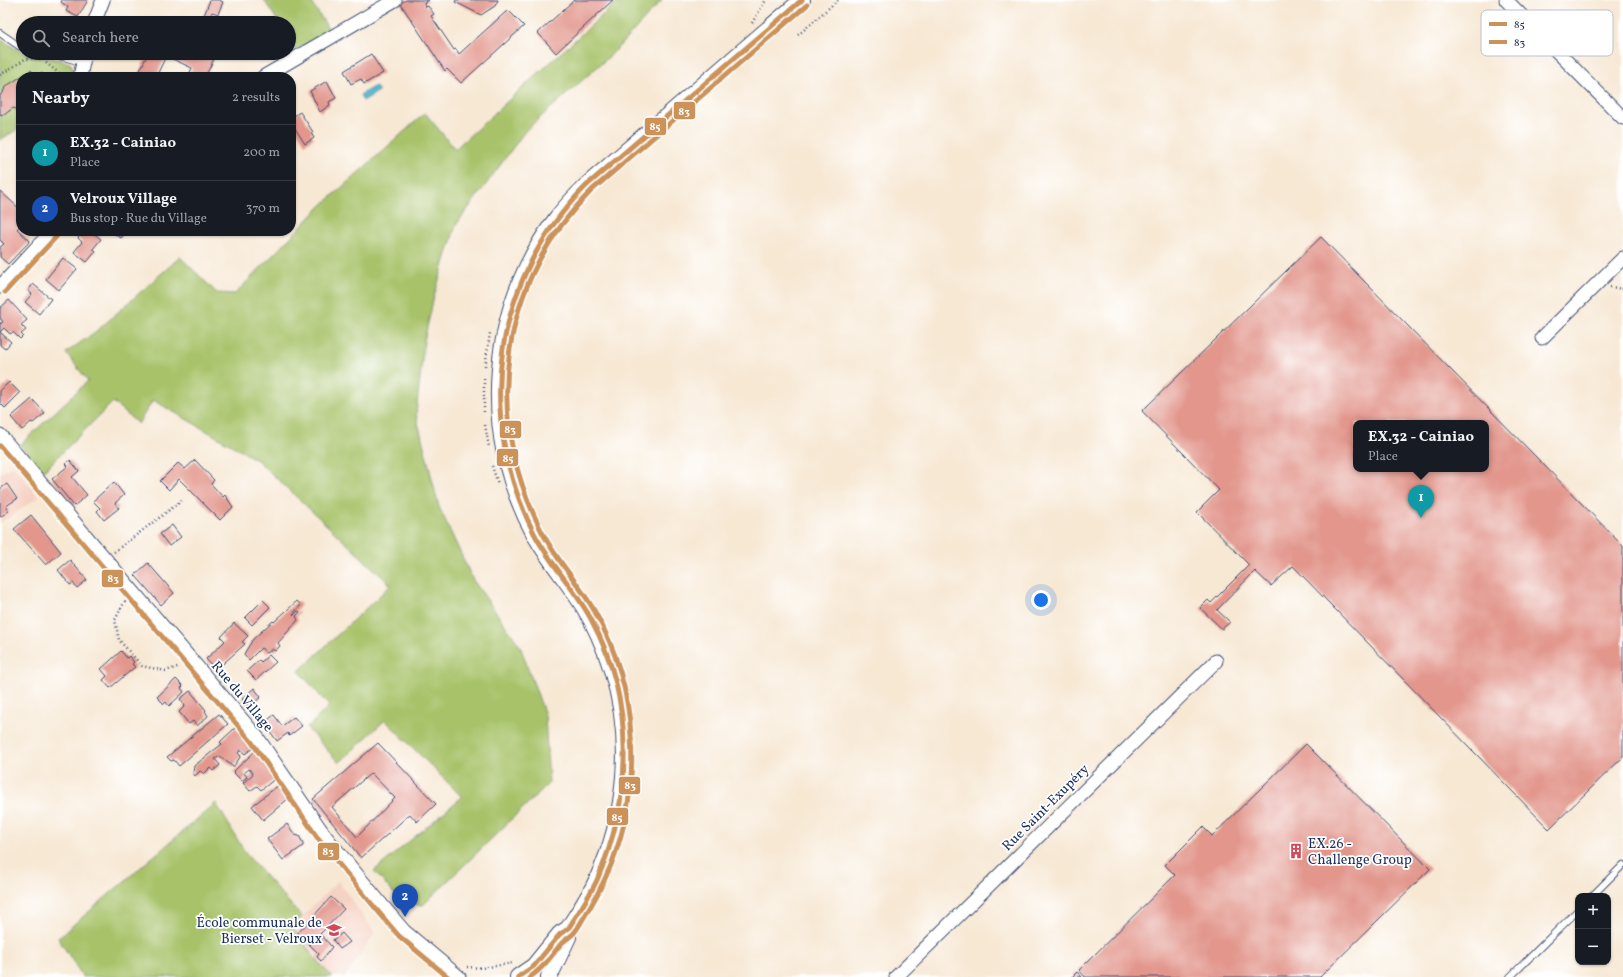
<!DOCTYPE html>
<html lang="en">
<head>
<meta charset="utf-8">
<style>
  :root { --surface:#171b24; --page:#20242c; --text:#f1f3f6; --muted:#9ea1a6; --line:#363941; --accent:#d1495b }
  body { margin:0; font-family:Vollkorn,serif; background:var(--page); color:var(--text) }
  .controls { position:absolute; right:12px; bottom:12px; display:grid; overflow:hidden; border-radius:8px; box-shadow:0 1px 3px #0004 }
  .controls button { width:36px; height:36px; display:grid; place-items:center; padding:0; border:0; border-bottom:1px solid var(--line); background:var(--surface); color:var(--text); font:20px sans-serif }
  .you { position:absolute; left:1041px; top:600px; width:14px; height:14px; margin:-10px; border:3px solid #fff; border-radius:50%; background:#1a73e8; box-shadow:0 0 0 6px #1a73e833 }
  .badge { display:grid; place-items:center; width:26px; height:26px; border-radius:50%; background:var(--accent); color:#fff; font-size:13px; font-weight:700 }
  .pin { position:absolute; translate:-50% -33px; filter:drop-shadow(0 1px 2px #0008) }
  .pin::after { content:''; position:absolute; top:21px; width:14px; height:12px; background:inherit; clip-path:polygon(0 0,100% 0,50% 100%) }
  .popup { position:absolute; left:1353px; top:420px; width:136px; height:52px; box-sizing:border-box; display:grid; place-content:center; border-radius:8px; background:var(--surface); filter:drop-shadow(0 1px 3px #0005); font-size:13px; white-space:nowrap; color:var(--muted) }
  .popup b { font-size:15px; color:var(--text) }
  .popup::after { content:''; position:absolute; left:50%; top:100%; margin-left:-8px; border:8px solid transparent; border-top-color:var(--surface) }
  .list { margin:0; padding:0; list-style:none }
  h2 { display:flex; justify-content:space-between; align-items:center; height:52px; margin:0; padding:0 16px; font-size:17px }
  h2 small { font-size:13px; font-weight:400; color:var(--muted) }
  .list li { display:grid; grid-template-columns:26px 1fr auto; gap:12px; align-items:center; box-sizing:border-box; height:56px; padding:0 16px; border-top:1px solid var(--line) }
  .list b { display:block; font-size:15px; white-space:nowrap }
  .list p { margin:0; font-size:13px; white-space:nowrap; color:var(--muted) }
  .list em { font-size:13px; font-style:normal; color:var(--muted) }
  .icon { flex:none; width:22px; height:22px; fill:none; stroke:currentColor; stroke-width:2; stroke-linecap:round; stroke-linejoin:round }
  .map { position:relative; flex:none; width:1623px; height:977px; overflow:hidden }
  .search { position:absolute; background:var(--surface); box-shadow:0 1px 3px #0004; left:16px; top:16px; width:280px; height:44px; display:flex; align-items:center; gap:10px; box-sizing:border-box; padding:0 14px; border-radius:22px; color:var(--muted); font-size:15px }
  .panel { position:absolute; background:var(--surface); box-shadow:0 1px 3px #0004; left:16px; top:72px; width:280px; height:164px; border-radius:16px }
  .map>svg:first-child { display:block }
  .built { fill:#f6d2c4 }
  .green { fill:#a7c269; stroke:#617864 }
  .water { fill:#4cb5cb; stroke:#347294 }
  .building { fill:#e2968c; fill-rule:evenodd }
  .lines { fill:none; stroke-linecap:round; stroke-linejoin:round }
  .service-casing { stroke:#3c4b70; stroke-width:8 }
  .minor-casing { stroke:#3c4b70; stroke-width:15 }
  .tertiary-casing { stroke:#3c4b70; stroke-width:18 }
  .path { stroke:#3c4b70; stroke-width:2.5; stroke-dasharray:1 3; stroke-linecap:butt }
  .service { stroke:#fff; stroke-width:6 }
  .minor { stroke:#fff; stroke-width:13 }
  .tertiary { stroke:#fff; stroke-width:16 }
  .bus-1-casing { stroke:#fff; stroke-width:8 }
  .bus-2-casing { stroke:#fff; stroke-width:8 }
  .bus-1 { stroke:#cb925a; stroke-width:5 }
  .bus-2 { stroke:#cb925a; stroke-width:5 }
  .labels { text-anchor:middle; stroke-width:3.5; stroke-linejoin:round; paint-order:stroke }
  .street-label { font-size:14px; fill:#1b2f5e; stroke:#fff }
  .poi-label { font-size:14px; fill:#1b2f5e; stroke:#fff; text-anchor:start }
  .key { fill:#fff; stroke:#bbc1cf; stroke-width:1 }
  .key-label { font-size:11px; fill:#1b2f5e }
  .line-badge { stroke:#fff; stroke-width:1.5 }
  .badge-label { font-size:11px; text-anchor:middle; font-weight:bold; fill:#fff }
</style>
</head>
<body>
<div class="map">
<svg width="1623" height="977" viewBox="0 0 1623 977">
  <rect width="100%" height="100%" fill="#fff"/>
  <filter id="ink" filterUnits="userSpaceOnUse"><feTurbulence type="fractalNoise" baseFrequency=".025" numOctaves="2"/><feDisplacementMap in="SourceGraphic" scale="8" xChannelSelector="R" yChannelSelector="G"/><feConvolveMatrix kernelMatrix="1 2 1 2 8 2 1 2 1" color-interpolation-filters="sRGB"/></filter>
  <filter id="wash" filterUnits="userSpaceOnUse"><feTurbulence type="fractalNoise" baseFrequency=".012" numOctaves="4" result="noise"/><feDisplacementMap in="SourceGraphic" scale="16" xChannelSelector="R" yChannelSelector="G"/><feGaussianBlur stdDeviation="0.9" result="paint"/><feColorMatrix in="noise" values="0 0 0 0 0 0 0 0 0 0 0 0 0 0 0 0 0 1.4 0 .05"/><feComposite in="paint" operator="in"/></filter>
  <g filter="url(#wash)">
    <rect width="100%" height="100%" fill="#f7e8d4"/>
    <path class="built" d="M13,465L39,497L0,523V474Z
      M338,881L375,933L345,977H333L315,958L292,927Z"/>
    <path class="green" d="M264,0H310L330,31L296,50L289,38V23H279Z
      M619,0H662L612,54L526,130L456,225L434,296L424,341L416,414L439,507L473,580L520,646L545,715L549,783L423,905L402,903L374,871L462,797L385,720L339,763L307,728L329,706L299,671L391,585L257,460L153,400L138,424L113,402L44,471L20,445L88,381L66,353L99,329L180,257L217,293L235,294L321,206L425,113L455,149Z
      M0,39L23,53L64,61L71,64L74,73L72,77H21V127L0,140Z
      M216,803L246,854L302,917L292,927L315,958L332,977H83L58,938Z"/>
    <path class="water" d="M375,86L379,91L363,101L360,95Z"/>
    <g id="blocks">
      <path class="building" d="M62,0H88L78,17L66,11L68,7L61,2Z
        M210,0H219L223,2L218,14L212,12L207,23H201Z
        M406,0H429L424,3L426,7L428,6L434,14L431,16L454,50L456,49L459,54L508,10L524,26L461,83L447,69L445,71L400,3Z
        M456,0H498L495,6L481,15L455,2Z
        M574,0H613L556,53L538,33Z
        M148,53H217L205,77H188L192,68L166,56L156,77H137Z
        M371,54L383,73L364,84L361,79L351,84L344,71Z
        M31,70L35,77L42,73L44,77H21V109L19,110L13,108L4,115L3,114L0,115V95L3,93L5,87Z
        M327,81L336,98L329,102L330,105L320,112L310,91Z
        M300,112L313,132L311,133L314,138L305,144L291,122V118Z
        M0,191L21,210V225L17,229L30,241L8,264L0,257V247L4,244L0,240Z
        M83,231H91L101,239L93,249L96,251L87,262L74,252L82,242L78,238Z
        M110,231H123L125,232L121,238Z
        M1321,237L1623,546V757L1549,829L1293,566L1271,586L1255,571L1217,610L1230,622L1222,629L1200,608L1208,600L1211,603L1249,565L1197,512L1219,490L1142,411ZM1356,423H1486V469H1356Z
        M63,258L77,269L59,290L46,279Z
        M33,284L51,299L39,314L25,302L32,294L28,291Z
        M9,300L27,320L21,325L26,330L21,334L23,336L20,339L13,332L10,334L4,328L0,332V322L1,324L3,322L0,318V308Z
        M0,332L11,342L5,349L0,345Z
        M9,382L20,393L5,408L0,403V391Z
        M32,399L45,413L33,423L31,422L22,430L11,417Z
        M70,460L79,471L72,477L87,495L74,506L52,479L68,466L66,464Z
        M195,460L214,480L211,484L223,497L225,495L233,507L220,520L179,479L169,490L160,481L178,463L185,469Z
        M114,482L124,495L115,503L119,508L104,520L97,511L100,508L93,501Z
        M7,484L17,499L6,506L9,511L0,517V489Z
        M31,515L61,552L46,565L14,529Z
        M172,525L181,537L169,546L160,534Z
        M70,560L87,580L77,588L73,583L70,585L58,570Z
        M148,563L174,593L161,605L135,575Z
        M263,600L270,607L252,625L245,618Z
        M297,601L301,605L293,614L294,615L298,611L300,612L296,616L298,620L278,643L280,646L275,651L272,649L267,653L261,648L249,660L244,654L253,639L273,621L274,622Z
        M234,623L248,636L242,642L245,644L216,670L206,659L225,641L221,637Z
        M121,651L127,658L129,656L134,662L132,664L135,667L110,688L103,680L107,676L101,669Z
        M269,655L276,662L256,680L247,671L259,660L261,662Z
        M176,679L183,686L181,688L184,692L169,706L166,702L164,704L157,697Z
        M254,688L261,697L249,707L242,699Z
        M190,691L206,710L205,711L208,716L197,726L193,721L189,724L179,712L185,706L180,699Z
        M219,714L228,724L179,766L174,760L171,761L167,757Z
        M274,715L282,726L294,717L302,726L289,736L288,733L277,741L264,723Z
        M236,727L253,748L245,754L240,750L238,753L241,756L233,767L220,756L215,759L220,765L213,771L210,768L204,774L200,771L195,776L193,773L194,766L222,744L220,742Z
        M378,743L436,804L417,822L410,814L361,858L313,799ZM371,773L395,798L357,837L332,807Z
        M1306,744L1430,869L1320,977H1085L1079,970L1175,875L1165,865L1203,827L1212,836Z
        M255,751L276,778L261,790L257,786L250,791L243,783L253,774L249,769L244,773L247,777L242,781L233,772Z
        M280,784L289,798L263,820L252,806Z
        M287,824L295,835L299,836L303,843V846L283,860L267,839Z
        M331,897L344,909L320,934L332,947L321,961L317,957L319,954L298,933Z
        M342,933L350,942L340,949L333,940Z
        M1077,972L1082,977H1072Z"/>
    </g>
  </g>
  <g filter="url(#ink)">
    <use href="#blocks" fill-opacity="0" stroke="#3c4b70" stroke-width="1"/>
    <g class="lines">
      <g class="service-casing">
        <path id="service" d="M0,33L19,46L23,47
          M47,53L82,62
          M1592,896L1623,865
          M1510,977L1578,910"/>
      </g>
      <g class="minor-casing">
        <path id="minor" d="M1506,0L1623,118
          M94,23L103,0
          M80,77L85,53
          M263,77L395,0
          M0,287L52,231
          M1542,338L1623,258
          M0,435L257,737L325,836L381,904L404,931L459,977
          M896,977L1216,661"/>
      </g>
      <g class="tertiary-casing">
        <path id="tertiary" d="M518,977L534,966L560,934L568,929C578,913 589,898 597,880C627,815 634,739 612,670C605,648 596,626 584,607C568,581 548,559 534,533C480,432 489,309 557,218C566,206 577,195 587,185L802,0
          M549,977L568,937"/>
      </g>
      <path class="path" d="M752,23L766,0
        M798,35L838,0
        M46,63L64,77
        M0,75L25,59H40
        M1610,287L1623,289
        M485,366L490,333
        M484,379V412
        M485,425L489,447
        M492,466L498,484
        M114,552L184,499
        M125,601L115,620L119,640L142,666L166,671L180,666
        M467,967L482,968L513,963"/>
      <use href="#service" class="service"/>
      <use href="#minor" class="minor"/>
      <use href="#tertiary" class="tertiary"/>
      <g class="bus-1-casing">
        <path id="bus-1" d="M518,977L534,966L560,934L568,929C578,913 589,897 597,880C633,797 635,702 592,621C576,590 550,564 534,533C474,415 493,279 587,185L802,0"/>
      </g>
      <g class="bus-2-casing">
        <path id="bus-2" d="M5,292L57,236
          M0,446L251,741L319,840L376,909L399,936L448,977
          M530,977C542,969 551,957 560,945C564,940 569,938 573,934C577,930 580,924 583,919C594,902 603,884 611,865C643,785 638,688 595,612C579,583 554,558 540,528C483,412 499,283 592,190L807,5"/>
      </g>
      <use href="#bus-1" class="bus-1"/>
      <use href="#bus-2" class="bus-2"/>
    </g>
  </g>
  <defs>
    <g id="building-bare" transform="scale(1.2)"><path d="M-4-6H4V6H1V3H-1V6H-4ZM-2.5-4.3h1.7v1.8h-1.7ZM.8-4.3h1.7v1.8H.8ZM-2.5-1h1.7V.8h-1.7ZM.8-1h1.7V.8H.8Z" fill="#d1495b" stroke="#fff" stroke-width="2.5" paint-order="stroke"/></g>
    <g id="school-bare" transform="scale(1.2)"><path d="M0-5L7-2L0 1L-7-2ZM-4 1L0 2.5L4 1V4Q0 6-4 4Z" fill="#d1495b" stroke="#fff" stroke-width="2.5" paint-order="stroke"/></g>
  </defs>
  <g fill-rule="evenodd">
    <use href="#building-bare" x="1296" y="851"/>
    <use href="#school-bare" x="334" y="930"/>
  </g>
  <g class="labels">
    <g class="street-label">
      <text transform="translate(243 696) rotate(50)" y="5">Rue du Village</text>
      <text transform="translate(1045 807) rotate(-45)" y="5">Rue Saint-Exupéry</text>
    </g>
    <g class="poi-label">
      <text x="1308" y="848">EX.26 -<tspan x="1308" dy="16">Challenge Group</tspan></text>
      <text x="322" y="927" text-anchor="end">École communale de<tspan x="322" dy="16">Bierset - Velroux</tspan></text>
    </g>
  </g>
  <rect x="1481" y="10" width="132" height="46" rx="6" class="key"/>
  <rect x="1489" y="22" width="18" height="4" fill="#cb925a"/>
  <rect x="1489" y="40" width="18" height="4" fill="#cb925a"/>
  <g class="key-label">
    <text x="1514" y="28">85</text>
    <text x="1514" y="46">83</text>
  </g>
  <g class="line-badge">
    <rect x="673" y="101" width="23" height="19" rx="4" fill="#cb925a"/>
    <rect x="644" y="117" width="23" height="19" rx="4" fill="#cb925a"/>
    <rect x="499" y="420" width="23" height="19" rx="4" fill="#cb925a"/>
    <rect x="496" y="448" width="23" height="19" rx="4" fill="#cb925a"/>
    <rect x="101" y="569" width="23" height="19" rx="4" fill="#cb925a"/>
    <rect x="618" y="776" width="23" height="19" rx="4" fill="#cb925a"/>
    <rect x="606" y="807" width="23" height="19" rx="4" fill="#cb925a"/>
    <rect x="317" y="842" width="23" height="19" rx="4" fill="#cb925a"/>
  </g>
  <g class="badge-label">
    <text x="684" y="115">83</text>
    <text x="655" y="130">85</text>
    <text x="510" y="433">83</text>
    <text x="508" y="462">85</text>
    <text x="113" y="582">83</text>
    <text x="630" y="789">83</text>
    <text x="617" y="821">85</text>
    <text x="328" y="855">83</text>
  </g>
</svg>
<div class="controls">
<button>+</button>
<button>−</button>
</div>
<div class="you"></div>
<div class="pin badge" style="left:1421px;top:518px;background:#0f9aa8">1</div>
<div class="popup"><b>EX.32 - Cainiao</b>Place</div>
<div class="pin badge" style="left:405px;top:917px;background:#1a4fb4">2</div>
<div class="search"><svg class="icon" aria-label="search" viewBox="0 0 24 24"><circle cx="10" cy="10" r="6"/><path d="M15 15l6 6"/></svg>Search here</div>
<section class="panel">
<h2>Nearby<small>2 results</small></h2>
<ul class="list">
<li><span class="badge" style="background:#0f9aa8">1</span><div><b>EX.32 - Cainiao</b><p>Place</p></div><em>200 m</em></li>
<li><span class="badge" style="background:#1a4fb4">2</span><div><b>Velroux Village</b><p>Bus stop · Rue du Village</p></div><em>370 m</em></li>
</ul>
</section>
</div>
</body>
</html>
